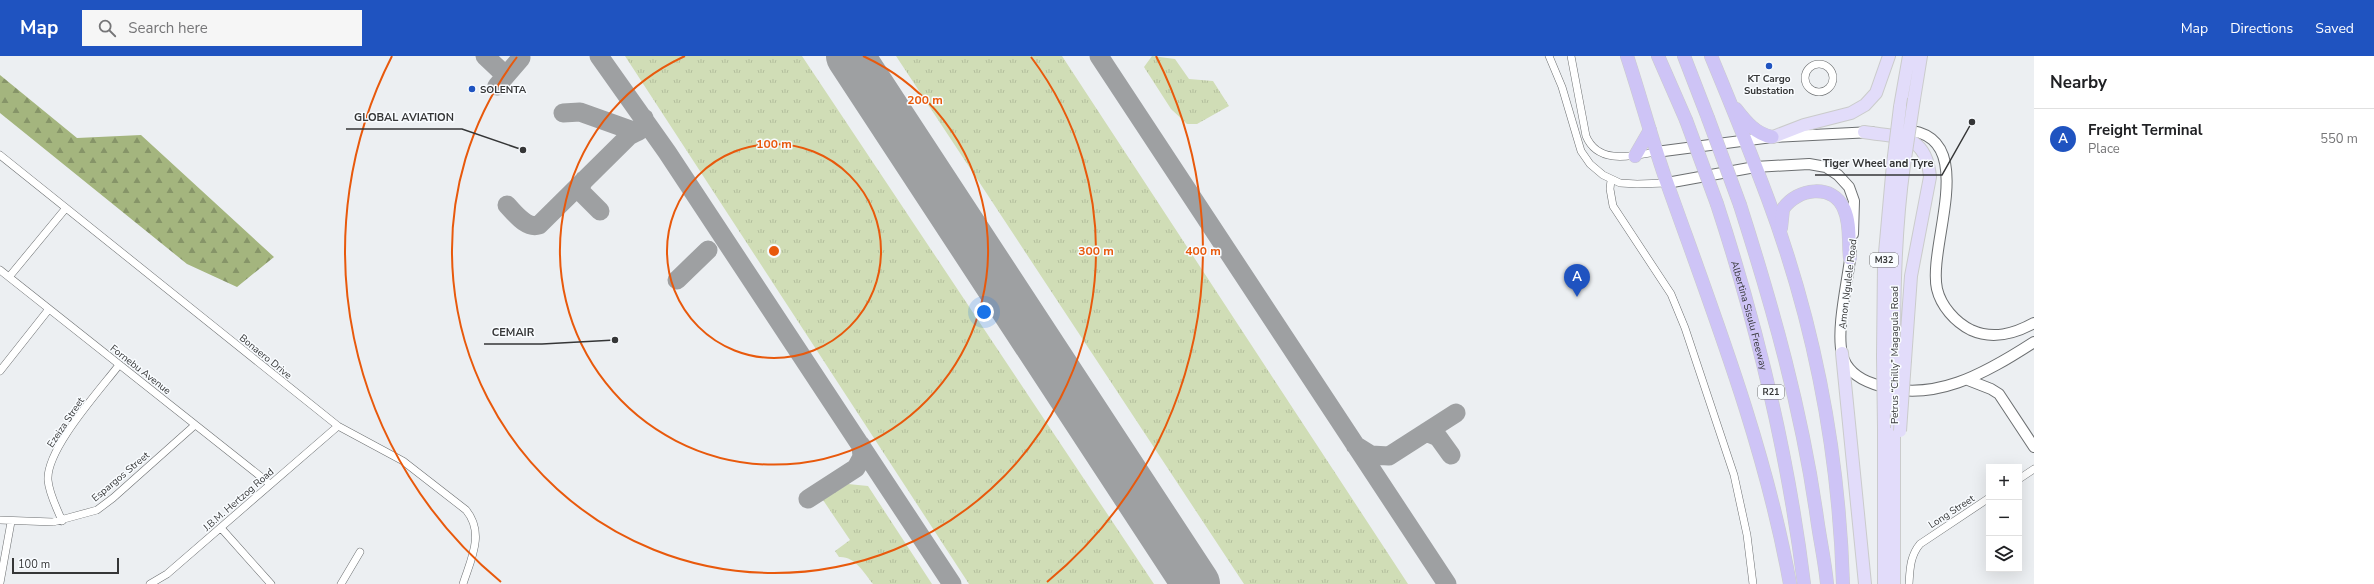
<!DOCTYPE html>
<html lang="en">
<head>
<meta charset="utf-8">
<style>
  :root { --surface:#fff; --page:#f6f6f6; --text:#202124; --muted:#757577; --line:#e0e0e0; --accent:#1f53c0 }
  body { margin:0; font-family:"Nunito Sans",sans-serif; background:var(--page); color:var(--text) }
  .controls { position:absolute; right:12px; bottom:12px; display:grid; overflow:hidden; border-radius:0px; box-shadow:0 4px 16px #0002 }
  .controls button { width:36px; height:36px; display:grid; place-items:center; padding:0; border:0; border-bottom:1px solid var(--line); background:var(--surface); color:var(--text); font:20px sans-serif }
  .scale { position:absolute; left:12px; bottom:10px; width:107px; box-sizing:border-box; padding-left:4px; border:2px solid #353637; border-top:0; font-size:11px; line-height:14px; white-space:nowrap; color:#353637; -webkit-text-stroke:3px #f9fcff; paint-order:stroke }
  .you { position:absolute; left:984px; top:256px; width:14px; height:14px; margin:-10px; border:3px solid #fff; border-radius:50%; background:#1a73e8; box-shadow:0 0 0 6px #1a73e833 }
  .badge { display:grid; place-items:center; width:26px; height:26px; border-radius:50%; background:var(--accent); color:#fff; font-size:13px; font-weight:700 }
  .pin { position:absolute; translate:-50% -33px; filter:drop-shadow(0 1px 2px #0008) }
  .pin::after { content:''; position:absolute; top:21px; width:14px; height:12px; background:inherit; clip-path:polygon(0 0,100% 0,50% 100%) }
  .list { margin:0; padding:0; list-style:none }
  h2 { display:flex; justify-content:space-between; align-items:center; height:52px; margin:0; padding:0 16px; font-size:17px }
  h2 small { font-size:13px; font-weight:400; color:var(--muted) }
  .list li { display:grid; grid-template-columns:26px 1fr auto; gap:12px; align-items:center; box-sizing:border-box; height:60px; padding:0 16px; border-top:1px solid var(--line) }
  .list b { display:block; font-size:15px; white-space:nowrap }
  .list p { margin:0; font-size:13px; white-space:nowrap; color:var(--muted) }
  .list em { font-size:13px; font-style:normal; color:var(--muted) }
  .icon { flex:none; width:22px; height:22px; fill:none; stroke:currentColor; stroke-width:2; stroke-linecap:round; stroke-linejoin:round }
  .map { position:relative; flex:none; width:2034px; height:528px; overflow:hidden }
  header { display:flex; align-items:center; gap:24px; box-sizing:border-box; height:56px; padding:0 20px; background:var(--accent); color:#fff }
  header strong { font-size:19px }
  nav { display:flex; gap:22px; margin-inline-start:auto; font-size:14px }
  .search { width:280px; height:36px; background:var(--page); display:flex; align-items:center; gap:10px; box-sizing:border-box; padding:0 14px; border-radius:0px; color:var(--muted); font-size:15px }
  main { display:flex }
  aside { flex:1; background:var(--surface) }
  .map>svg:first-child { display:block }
  .grass { fill:url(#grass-tufts) }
  .forest { fill:url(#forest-firs) }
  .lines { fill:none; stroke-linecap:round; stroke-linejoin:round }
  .taxiway { stroke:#9ea0a2; stroke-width:19 }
  .runway { stroke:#9ea0a2; stroke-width:48 }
  .street-casing { stroke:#6c6f71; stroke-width:8 }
  .secondary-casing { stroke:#6c6f71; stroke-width:12 }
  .primary-casing { stroke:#cacbcb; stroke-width:14 }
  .highway-casing { stroke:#cacbcb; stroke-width:14 }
  .street { stroke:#fff; stroke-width:7 }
  .secondary { stroke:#fff; stroke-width:10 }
  .primary { stroke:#e2dcfa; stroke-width:12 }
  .highway { stroke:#cec4f6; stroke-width:13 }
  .primary-bridge-casing { stroke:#cacbcb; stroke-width:14; stroke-linecap:butt }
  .highway-bridge-casing { stroke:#cacbcb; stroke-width:14; stroke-linecap:butt }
  .primary-bridge { stroke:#e2dcfa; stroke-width:12 }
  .highway-bridge { stroke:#cec4f6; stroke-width:13 }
  .ring { fill:none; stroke:#e8590c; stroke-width:2 }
  .poi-dot { fill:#1f53c0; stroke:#f9fcff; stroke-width:1.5 }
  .labels { text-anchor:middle; stroke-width:3; stroke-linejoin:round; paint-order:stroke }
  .shield { fill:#f9fcff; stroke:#707173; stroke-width:1 }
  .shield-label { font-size:9px; font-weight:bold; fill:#353637 }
  .poi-label { font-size:10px; font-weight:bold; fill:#353637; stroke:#f9fcff }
  .street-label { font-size:10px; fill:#353637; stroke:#f9fcff }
  .centre { fill:#e8590c; stroke:#f9fcff; stroke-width:2 }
  .ring-label { font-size:12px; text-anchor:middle; font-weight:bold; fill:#e8590c; stroke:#f9fcff; stroke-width:3; stroke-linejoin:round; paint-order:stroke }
  .leader { fill:none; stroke:#353637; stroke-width:1.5 }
  .callout-dot { fill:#353637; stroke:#f9fcff; stroke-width:1.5 }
  .callout-label { font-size:11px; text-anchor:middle; font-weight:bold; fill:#353637; stroke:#f9fcff; stroke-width:3; stroke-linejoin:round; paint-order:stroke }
</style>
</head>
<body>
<header>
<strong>Map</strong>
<div class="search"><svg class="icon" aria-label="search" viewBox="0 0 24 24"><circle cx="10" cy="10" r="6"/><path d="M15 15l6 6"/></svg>Search here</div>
<nav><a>Map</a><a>Directions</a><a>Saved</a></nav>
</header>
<main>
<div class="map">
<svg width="2034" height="528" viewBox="0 0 2034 528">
  <defs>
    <pattern id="grass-tufts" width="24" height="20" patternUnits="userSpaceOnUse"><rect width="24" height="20" fill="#d0ddb6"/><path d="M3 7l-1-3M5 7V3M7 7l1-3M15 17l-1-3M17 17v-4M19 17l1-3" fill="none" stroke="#b3be9d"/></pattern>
    <pattern id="forest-firs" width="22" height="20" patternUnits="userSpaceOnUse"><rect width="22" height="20" fill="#a4b57e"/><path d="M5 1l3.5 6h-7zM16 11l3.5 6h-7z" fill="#869468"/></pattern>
  </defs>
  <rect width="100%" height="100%" fill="#eceff2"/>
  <path class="grass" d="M625,0H802L1154,528H969Z
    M896,0H1062L1408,528H1244Z
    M1152,0L1175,3L1189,23L1213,25L1229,50L1197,68H1187L1171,53L1144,11Z
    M848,428L868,430L932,528H873C864,517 855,500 839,501L835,495L850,484L823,444Z"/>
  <path class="forest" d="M0,19L77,82L141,79L274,201L237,231L187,208L0,57Z"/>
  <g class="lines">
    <path class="taxiway" d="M485,0L503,17L508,16
      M599,0L667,96L952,528
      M1099,0L1447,528
      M497,30L521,2
      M563,57L580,56L636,76
      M584,124L581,130V136L600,155
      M507,149C515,157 526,173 539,169L629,80C637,75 648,74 644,62
      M677,224L708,194
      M1426,376L1438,381L1451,399
      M1355,389L1371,399L1389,400L1456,357
      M808,443L856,412L862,401L861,389"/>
    <path class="runway" d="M850,0L1196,528"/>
    <g class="street-casing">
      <path id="street" d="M1549,0L1562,31L1581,95L1590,108L1603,119L1620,127L1637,128L1667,127
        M1571,0L1586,80C1598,109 1632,100 1656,96
        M1805 22a14 14 0 1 1 28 0a14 14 0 1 1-28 0Z
        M0,99L338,370L403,405L466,454C485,477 471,503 463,528
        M1611,124L1610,133L1613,150L1671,238L1685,272L1734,419L1747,479L1753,528
        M0,214L270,428
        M9,221L66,152
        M0,315L49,253
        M2019,423L2034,413
        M0,464L53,466L97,454L113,442L195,369
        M62,465C57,452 49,438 48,424C46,393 100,334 119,309
        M221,472L271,528
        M0,527L11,466
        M150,528L167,518L338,370
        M341,528L360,496
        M1909,528C1910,513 1910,500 1920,488L1989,442"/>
    </g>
    <g class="secondary-casing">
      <path id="secondary" d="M1902,74C1983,76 1927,188 1937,233C1941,250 1955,266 1971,274C1993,284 2014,278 2034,267
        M1656,96L1772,81L1872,76
        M1667,127L1755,111L1809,108L1826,111L1838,119L1849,131L1854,145L1853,178
        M1851,196C1848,224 1836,272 1842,298C1846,314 1859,323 1874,328C1932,349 1986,317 2034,286
        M1968,324L1991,333L1999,338L2034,391"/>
    </g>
    <g class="primary-casing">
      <path id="primary" d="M1914,43L1921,0
        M1900,51L1909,0
        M1864,76C1900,82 1926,77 1930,121L1911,220L1905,304
        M1773,81L1804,69L1851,57L1865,49L1876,37L1889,0
        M1842,297L1865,528
        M1883,300L1884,208L1893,108
        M1894,301C1894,237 1895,173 1904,109
        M1894,372V528
        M1884,528V372"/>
    </g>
    <g class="highway-casing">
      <g id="highway">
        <path d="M1627,0C1641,42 1652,85 1667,127C1714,259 1765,389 1790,528"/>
        <path d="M1658,0L1686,64"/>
        <path d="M1684,0L1708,62"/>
        <path d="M1711,0C1731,48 1750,95 1768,143C1814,266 1839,397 1843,528"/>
        <path d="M1736,53C1746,66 1756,78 1772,81"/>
        <path d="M1635,100L1650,74"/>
        <path id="s1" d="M1717,148C1758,273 1788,398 1804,528"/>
        <path d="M1740,149C1773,252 1802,355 1817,462C1820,484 1825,506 1827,528"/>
        <path d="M1781,172L1783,153C1797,132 1833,127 1844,153C1851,168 1848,187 1850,202"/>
      </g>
    </g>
    <use href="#street" class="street"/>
    <use href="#secondary" class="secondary"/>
    <use href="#primary" class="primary"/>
    <use href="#highway" class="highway"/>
    <g class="primary-bridge-casing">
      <path id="primary-bridge" d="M1893,108L1900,51
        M1904,109L1914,43
        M1883,300L1884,372
        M1894,354V301
        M1900,375L1905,304"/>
    </g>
    <g class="highway-bridge-casing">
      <path id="highway-bridge" d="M1708,62L1740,149
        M1686,64L1717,148"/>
    </g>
    <use href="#primary-bridge" class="primary-bridge"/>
    <use href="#highway-bridge" class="highway-bridge"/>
  </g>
  <g class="ring">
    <circle cx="774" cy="195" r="107"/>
    <path d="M863 0A214 214 0 1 1 685 0"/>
    <path d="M1031 1A322 322 0 1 1 517 1"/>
    <path d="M501 526A429 429 0 0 1 392 0M1156 0A429 429 0 0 1 1047 526"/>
  </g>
  <g class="poi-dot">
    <circle cx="1769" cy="10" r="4"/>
    <circle cx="472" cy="33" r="4"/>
  </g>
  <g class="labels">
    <g class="shield">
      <rect x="1870" y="197" width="28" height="14" rx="3"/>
      <rect x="1758" y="329" width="26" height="14" rx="3"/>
    </g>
    <g class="shield-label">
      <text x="1884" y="207">M32</text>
      <text x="1771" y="339">R21</text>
    </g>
    <g class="poi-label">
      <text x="1769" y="26">KT Cargo<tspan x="1769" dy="12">Substation</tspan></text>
      <text x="480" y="37" text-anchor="start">SOLENTA</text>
    </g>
    <g class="street-label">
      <text transform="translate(1847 228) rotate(-83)" y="4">Amon Ngulele Road</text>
      <text dy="4" stroke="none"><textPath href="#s1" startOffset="116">Albertina Sisulu Freeway</textPath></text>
      <text transform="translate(1894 299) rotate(-90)" y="4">Petrus “Chilly” Magagula Road</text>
      <text transform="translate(266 300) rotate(39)" y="4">Bonaero Drive</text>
      <text transform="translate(141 313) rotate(38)" y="4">Fornebu Avenue</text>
      <text transform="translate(65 366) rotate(-56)" y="4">Ezeiza Street</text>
      <text transform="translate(120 420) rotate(-40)" y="4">Espargos Street</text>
      <text transform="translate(238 443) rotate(-41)" y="4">J.B.M. Hertzog Road</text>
      <text transform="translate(1951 455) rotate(-33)" y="4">Long Street</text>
    </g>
  </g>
  <circle cx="774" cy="195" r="6" class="centre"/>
  <g class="ring-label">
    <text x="925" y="48">200 m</text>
    <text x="774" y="92">100 m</text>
    <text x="1096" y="199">300 m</text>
    <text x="1203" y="199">400 m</text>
  </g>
  <path class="leader" d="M523 94L462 73H346M1972 66L1942 119H1815M615 284L542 288H484"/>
  <g class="callout-dot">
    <circle cx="523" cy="94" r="4"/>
    <circle cx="1972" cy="66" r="4"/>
    <circle cx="615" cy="284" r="4"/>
  </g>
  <g class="callout-label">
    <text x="404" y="65">GLOBAL AVIATION</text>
    <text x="1878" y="111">Tiger Wheel and Tyre</text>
    <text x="513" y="280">CEMAIR</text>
  </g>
</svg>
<div class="controls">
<button>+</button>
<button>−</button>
<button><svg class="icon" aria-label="layers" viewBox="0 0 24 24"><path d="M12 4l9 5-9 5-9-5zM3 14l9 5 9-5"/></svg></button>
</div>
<div class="scale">100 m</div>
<div class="you"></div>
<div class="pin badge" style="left:1577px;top:241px">A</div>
</div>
<aside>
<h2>Nearby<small></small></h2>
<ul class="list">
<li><span class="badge">A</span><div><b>Freight Terminal</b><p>Place</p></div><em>550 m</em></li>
</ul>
</aside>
</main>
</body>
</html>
